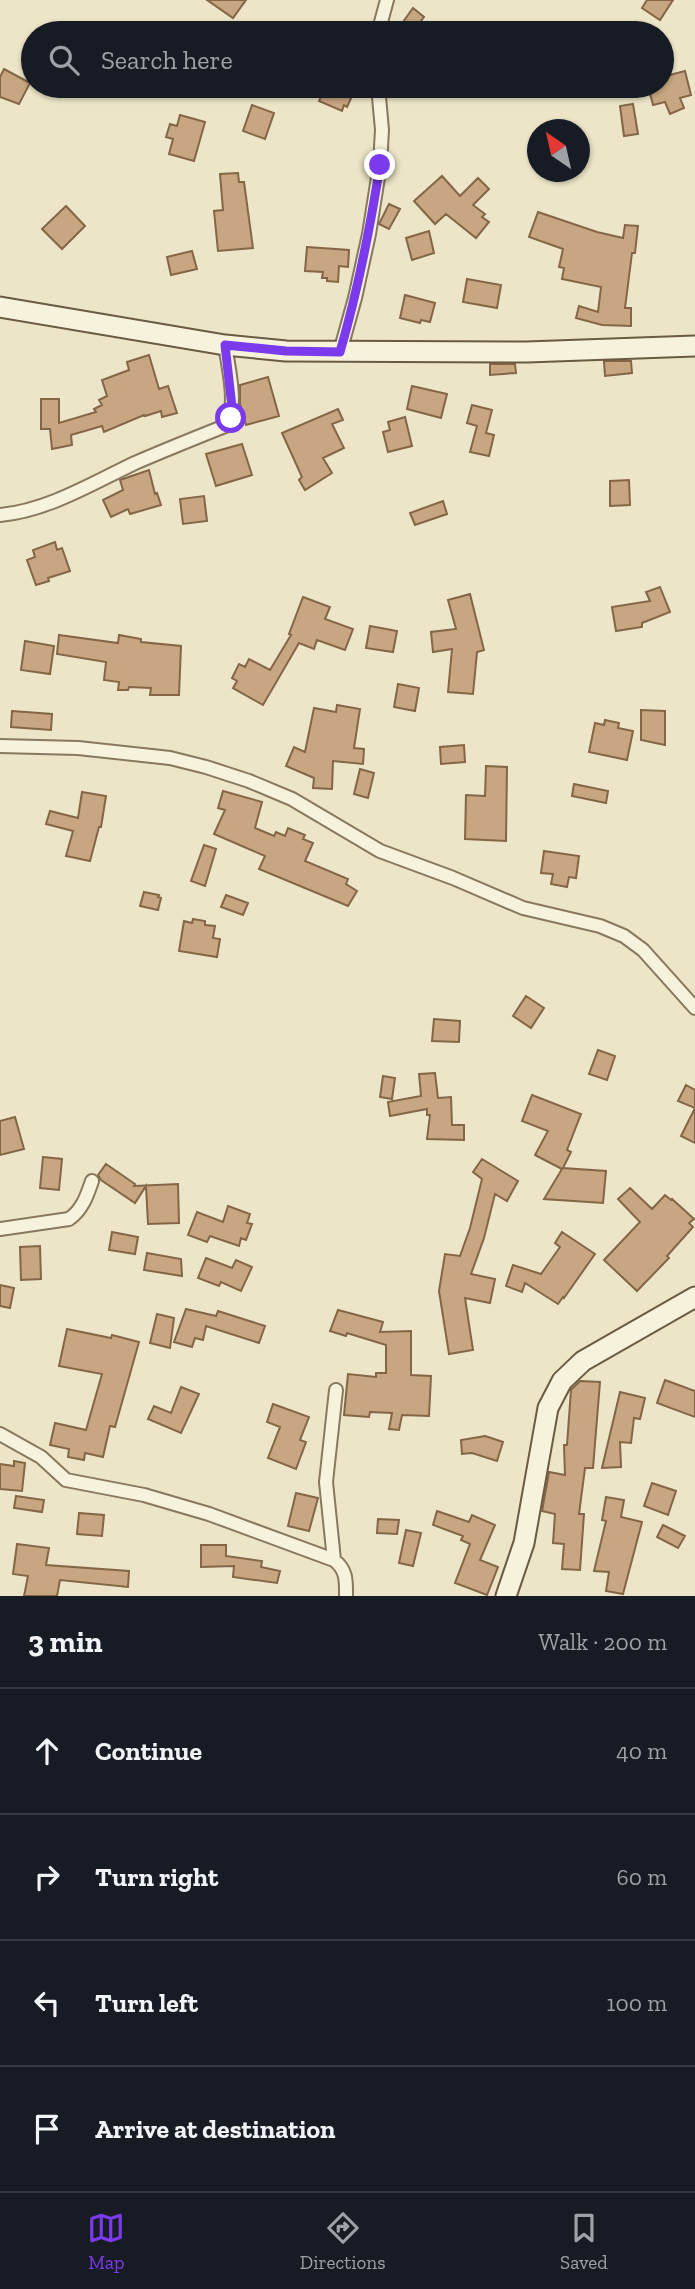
<!DOCTYPE html>
<html lang="en">
<head>
<meta charset="utf-8">
<style>
  :root { --surface:#171b24; --page:#242831; --text:#f1f3f6; --muted:#9ea1a6; --line:#363941; --accent:#7c3aed }
  body { margin:0; font-family:"Zilla Slab",serif; background:var(--page); color:var(--text) }
  .compass { position:absolute; left:527px; top:119px; width:63px; height:63px; border-radius:50%; background:var(--surface); box-shadow:0 2px 5px #0004; rotate:326deg }
  .stop { position:absolute; width:21px; height:21px; margin:-16px; border:5px solid #7c3aed; border-radius:50%; background:#fff }
  .stop.end { background:#7c3aed; border-color:#fff; box-shadow:0 2px 7px #0008 }
  .list { margin:0; padding:0; list-style:none }
  h2 { display:flex; justify-content:space-between; align-items:center; height:91px; margin:0; padding:0 28px; font-size:30px }
  h2 small { font-size:23px; font-weight:400; color:var(--muted) }
  .list li { display:grid; grid-template-columns:46px 1fr auto; gap:21px; align-items:center; box-sizing:border-box; height:126px; padding:0 28px; border-top:2px solid var(--line) }
  .list b { display:block; font-size:26px; white-space:nowrap }
  .list em { font-size:23px; font-style:normal; color:var(--muted) }
  .icon { flex:none; width:38px; height:38px; fill:none; stroke:currentColor; stroke-width:2; stroke-linecap:round; stroke-linejoin:round }
  .map { position:relative; flex:none; width:695px; height:1596px; overflow:hidden }
  .search { position:absolute; background:var(--surface); box-shadow:0 2px 5px #0004; left:21px; right:21px; top:21px; height:77px; display:flex; align-items:center; gap:18px; box-sizing:border-box; padding:0 24px; border-radius:38px; color:var(--muted); font-size:26px }
  .sheet { height:595px; background:var(--surface) }
  nav { display:flex; justify-content:space-around; align-items:center; box-sizing:border-box; height:98px; border-top:2px solid var(--line); background:var(--surface); font-size:19px; color:var(--muted) }
  nav a { display:grid; justify-items:center; gap:4px }
  nav .on { color:var(--accent) }
  .map>svg:first-child { display:block }
  .building { fill:#c7a681; stroke:#846646; stroke-width:2 }
  .lines { fill:none; stroke-linecap:round; stroke-linejoin:round }
  .street-casing { stroke:#87785e; stroke-width:16 }
  .secondary-casing { stroke:#695a41; stroke-width:23 }
  .street { stroke:#f7f2db; stroke-width:12 }
  .secondary { stroke:#f7f2db; stroke-width:19 }
  .route { stroke:#7c3aed; stroke-width:9 }
</style>
</head>
<body>
<div class="map">
<svg width="695" height="1596" viewBox="0 0 695 1596">
  <rect width="100%" height="100%" fill="#ece5c8"/>
  <path class="building" d="M207,0H246L233,18Z
    M647,0H673L660,20L642,8Z
    M413,8L424,17L414,30L403,22Z
    M4,69L30,83L19,104L0,97V77Z
    M685,71L691,95L680,98L684,108L670,114L665,102L653,105L648,86H662V77Z
    M326,86H344L351,89L349,94L352,96L347,107L344,105L342,111L319,101Z
    M633,104L638,134L624,136L620,106Z
    M252,105L274,113L265,139L243,131Z
    M180,115L205,122L194,161L169,154L173,139L166,137L170,124L177,126Z
    M238,173L239,182H244L253,248L218,251L214,211L223,210L220,174Z
    M442,176L460,196L478,178L489,189L473,205L485,214L482,217L489,222L476,238L446,214L435,224L414,201Z
    M389,204L400,209L389,229L379,224Z
    M66,206L85,226L62,249L42,229Z
    M538,212L597,232L623,238L625,225L638,226L635,253H632L625,308H631V326L602,325L576,318L579,306L598,312L601,287L562,279L564,268L559,267L563,249L529,237Z
    M429,231L434,253L412,260L406,238Z
    M307,247L349,250L348,267L339,266L338,282L327,281V278H322L323,272L305,271Z
    M192,251L197,269L171,275L167,257Z
    M467,279L501,285L497,308L463,302Z
    M405,295L435,303L430,322L421,320L420,323L400,318Z
    M149,355L159,389L168,386L177,413L162,417L161,411L145,416L144,415L104,432L102,426L71,435L72,445L52,449L50,429H41V399H59V423L96,412L94,409L102,405L99,400L107,396L102,380L129,370L127,362Z
    M604,361H631L632,373L605,376Z
    M490,364H515L516,373L490,375Z
    M268,377L279,416L246,425L240,404V385Z
    M412,386L447,394L441,418L407,409Z
    M472,405L492,410L486,433L494,435L489,456L470,452L477,426L467,423Z
    M338,409L343,420L332,424L344,448L323,458L332,473L305,490L299,480L302,477L282,433Z
    M405,417L412,446L388,452L383,432L390,430L388,422Z
    M242,444L252,475L216,486L206,454Z
    M149,470L155,494L157,493L161,505L130,514L128,509L111,517L103,500L123,490L120,480Z
    M629,480L630,505L610,506V481Z
    M204,496L207,521L183,524L180,499Z
    M443,501L447,514L415,525L410,513Z
    M55,542L57,550L62,548L70,571L48,578L49,581L36,585L27,560L35,557L33,550Z
    M660,587L670,612L642,623V627L616,631L612,607L650,601L646,592Z
    M470,594L484,650L477,652L473,694L448,692L452,649L433,652L431,632L456,629L448,600Z
    M303,597L330,607L325,619L353,629L345,650L317,640L314,649L299,643L263,705L233,688L237,681L232,678L239,664L245,667L249,659L270,670L291,635L289,634Z
    M370,626L397,631L393,652L366,648Z
    M59,635L118,643L119,635L141,639V642L181,646L179,695H150L151,688L129,687L128,690H118L119,682L104,680L106,662L57,654Z
    M25,641L54,646L50,674L21,670Z
    M398,684L419,688L415,711L394,707Z
    M337,705L360,709L354,748L364,749L363,764L333,761L332,789L313,788L314,778L286,766L294,747L305,752L314,708L336,712Z
    M641,710L665,711V745L641,740Z
    M12,711L52,714L51,730L11,727Z
    M605,720L619,723L618,728L633,731L627,760L589,752L595,723L604,725Z
    M464,745L465,762L441,764L440,747Z
    M486,766L507,767L506,841L465,839L466,795L485,796Z
    M360,769L374,773L368,798L354,794Z
    M574,784L608,791L606,803L572,796Z
    M223,791L262,802L255,828L274,836L276,832L285,836L288,828L305,835L303,839L313,843L305,861L348,879L346,884L357,891L348,906L259,869L265,856L214,834L225,810L218,808Z
    M82,792L106,796L101,827H99L90,861L66,856L73,831L46,824L50,811L78,818Z
    M204,845L216,849L205,886L191,881Z
    M544,851L579,856L576,878L569,877L567,887L551,884L553,874L541,873Z
    M144,892L159,895L158,897L161,898L158,910L140,906Z
    M226,895L248,903L243,915L221,907Z
    M193,919L205,921V925L215,926L213,938L220,939L217,957L179,951L184,921L192,923Z
    M526,996L544,1008L531,1028L513,1016Z
    M434,1019L460,1021L459,1042L432,1041Z
    M598,1050L615,1056L607,1080L589,1074Z
    M435,1073L438,1098L451,1097L452,1125H464V1140L427,1139L430,1115H427V1109L390,1116L388,1102L421,1096L419,1074Z
    M383,1076L395,1078L392,1099L380,1097Z
    M686,1085L695,1090V1108L678,1101Z
    M532,1095L581,1114L567,1150L571,1152L563,1168L606,1171L603,1203L544,1199L562,1169L535,1155L548,1131L522,1121Z
    M695,1108V1143L681,1136Z
    M15,1117L24,1149L0,1155V1121Z
    M43,1157L62,1159L59,1190L40,1188Z
    M482,1159L518,1181L507,1201L495,1194L484,1238L471,1274L495,1279L490,1303L465,1298L473,1350L449,1354L439,1291L445,1254L460,1256L470,1228L482,1179L473,1172Z
    M106,1164L135,1184L134,1186L178,1184L179,1223L148,1224L146,1186L135,1203L101,1180L98,1175Z
    M630,1188L652,1209L665,1195L671,1200L672,1199L694,1219L689,1223L693,1227L667,1256L669,1258L637,1291L604,1260L640,1222L618,1199Z
    M228,1206L250,1214L247,1223L252,1224L246,1240L241,1238L239,1246L210,1236L207,1242L188,1235L197,1212L223,1222Z
    M112,1232L138,1237L135,1254L109,1250Z
    M562,1232L595,1254L564,1298L563,1297L558,1304L525,1283L522,1292L506,1286L513,1265L541,1274L560,1247L555,1243Z
    M40,1246L41,1279L21,1280L20,1247Z
    M147,1253L181,1259L182,1276L144,1270Z
    M206,1258L232,1268L236,1260L252,1267L241,1291L221,1282L219,1286L198,1278Z
    M0,1285L14,1288L10,1308L0,1306Z
    M186,1309L216,1316L218,1311L265,1326L259,1343L206,1326L203,1340L195,1338L192,1347L174,1342Z
    M338,1310L383,1322L380,1332L411,1331V1375L431,1376L429,1416L402,1415L399,1430L389,1429L392,1413L370,1412L369,1417L344,1415L348,1374L376,1377V1373H386V1345L347,1333L346,1336L330,1331Z
    M157,1314L174,1318L170,1348L150,1343Z
    M67,1329L111,1338L112,1335L139,1342L115,1427L110,1426L103,1457L85,1453L84,1460L68,1457L69,1449L50,1445L55,1423L86,1430L102,1374L59,1366Z
    M665,1380L695,1391V1417L657,1403Z
    M580,1381L600,1382L593,1468H585L579,1514H584L580,1570L562,1569L564,1544L553,1543L555,1514L542,1511L549,1472L565,1475L564,1445H567L571,1390Z
    M181,1387L199,1394L181,1433L148,1419L154,1406L171,1413Z
    M620,1392L645,1398L640,1419L634,1418L631,1443L620,1442L621,1467L602,1468Z
    M273,1404L309,1417L300,1440L306,1442L296,1469L268,1458L280,1427L267,1422Z
    M485,1436L503,1442L497,1461L472,1453L462,1454L461,1440Z
    M14,1461L25,1463L22,1491L0,1489V1464L14,1466Z
    M652,1483L676,1491L668,1515L644,1506Z
    M296,1493L318,1498L309,1531L288,1526Z
    M16,1496L44,1500L42,1512L14,1508Z
    M606,1497L624,1500L621,1517L642,1522L623,1594L606,1591L609,1572L594,1571L606,1521L602,1520Z
    M437,1511L469,1522L472,1515L495,1525L480,1560L498,1567L487,1595L455,1583L470,1544L461,1540L463,1536L433,1525Z
    M79,1513L104,1515L102,1536L77,1534Z
    M378,1519L399,1520L397,1534L377,1533Z
    M663,1525L685,1536L678,1548L657,1537Z
    M406,1530L421,1533L413,1566L399,1563Z
    M17,1544L49,1548L46,1565L129,1571L128,1587L60,1580L57,1596H24L28,1576L13,1574Z
    M201,1545H226V1556L262,1561L261,1567L280,1571L277,1583L233,1577L234,1566L201,1567Z"/>
  <g class="lines">
    <g class="street-casing">
      <path id="street" d="M378,33L387,0
        M340,352L355,298L369,234L380,165L382,130L378,86
        M0,515C47,511 93,483 135,463C165,450 195,438 225,426C239,409 228,366 225,345
        M0,746L78,748L170,758L206,767L249,781L292,799L380,851L453,878L523,908L600,926L624,936L643,950L695,1008
        M0,1229L69,1219C82,1210 87,1196 92,1181
        M0,1434L41,1457L66,1480L144,1495L209,1514L334,1560C347,1570 346,1581 346,1596
        M334,1560L326,1482L336,1390"/>
    </g>
    <g class="secondary-casing">
      <path id="secondary" d="M0,307L225,345L286,351L527,352L695,346
        M506,1596L524,1543L548,1408L562,1381L583,1361L695,1297"/>
    </g>
    <use href="#street" class="street"/>
    <use href="#secondary" class="secondary"/>
  </g>
  <g class="lines">
    <path class="route" d="M231,418L232,407L225,345L286,351L340,352C358,290 370,229 380,165"/>
  </g>
</svg>
<svg class="compass" viewBox="-18 -18 36 36"><path d="M0-13l5 13h-10z" fill="#e53935"/><path d="M0 13l5-13h-10z" fill="#9ea1a6"/></svg>
<div class="stop" style="left:231px;top:418px"></div>
<div class="stop end" style="left:380px;top:165px"></div>
<div class="search"><svg class="icon" aria-label="search" viewBox="0 0 24 24"><circle cx="10" cy="10" r="6"/><path d="M15 15l6 6"/></svg>Search here</div>
</div>
<section class="sheet">
<h2>3 min<small>Walk · 200 m</small></h2>
<ul class="list">
<li><svg class="icon" aria-label="ahead" viewBox="0 0 24 24"><path d="M12 20V5M6 11l6-6 6 6"/></svg><div><b>Continue</b></div><em>40 m</em></li>
<li><svg class="icon" aria-label="right" viewBox="0 0 24 24"><path d="M7 20v-9h11M14 6l5 5-5 5"/></svg><div><b>Turn right</b></div><em>60 m</em></li>
<li><svg class="icon" aria-label="left" viewBox="0 0 24 24"><path d="M17 20v-9H6M10 6l-5 5 5 5"/></svg><div><b>Turn left</b></div><em>100 m</em></li>
<li><svg class="icon" aria-label="arrive" viewBox="0 0 24 24"><path d="M6 21V4h12l-3 4 3 4H6"/></svg><div><b>Arrive at destination</b></div></li>
</ul>
</section>
<nav>
<a class="on"><svg class="icon" aria-label="map" viewBox="0 0 24 24"><path d="M3 6l6-2 6 2 6-2v14l-6 2-6-2-6 2zM9 4v14M15 6v14"/></svg>Map</a>
<a><svg class="icon" aria-label="directions" viewBox="0 0 24 24"><path d="M12 3l9 9-9 9-9-9zM9 14v-3h6M13 9l2 2-2 2"/></svg>Directions</a>
<a><svg class="icon" aria-label="saved" viewBox="0 0 24 24"><path d="M7 4h10v16l-5-4-5 4z"/></svg>Saved</a>
</nav>
</body>
</html>
